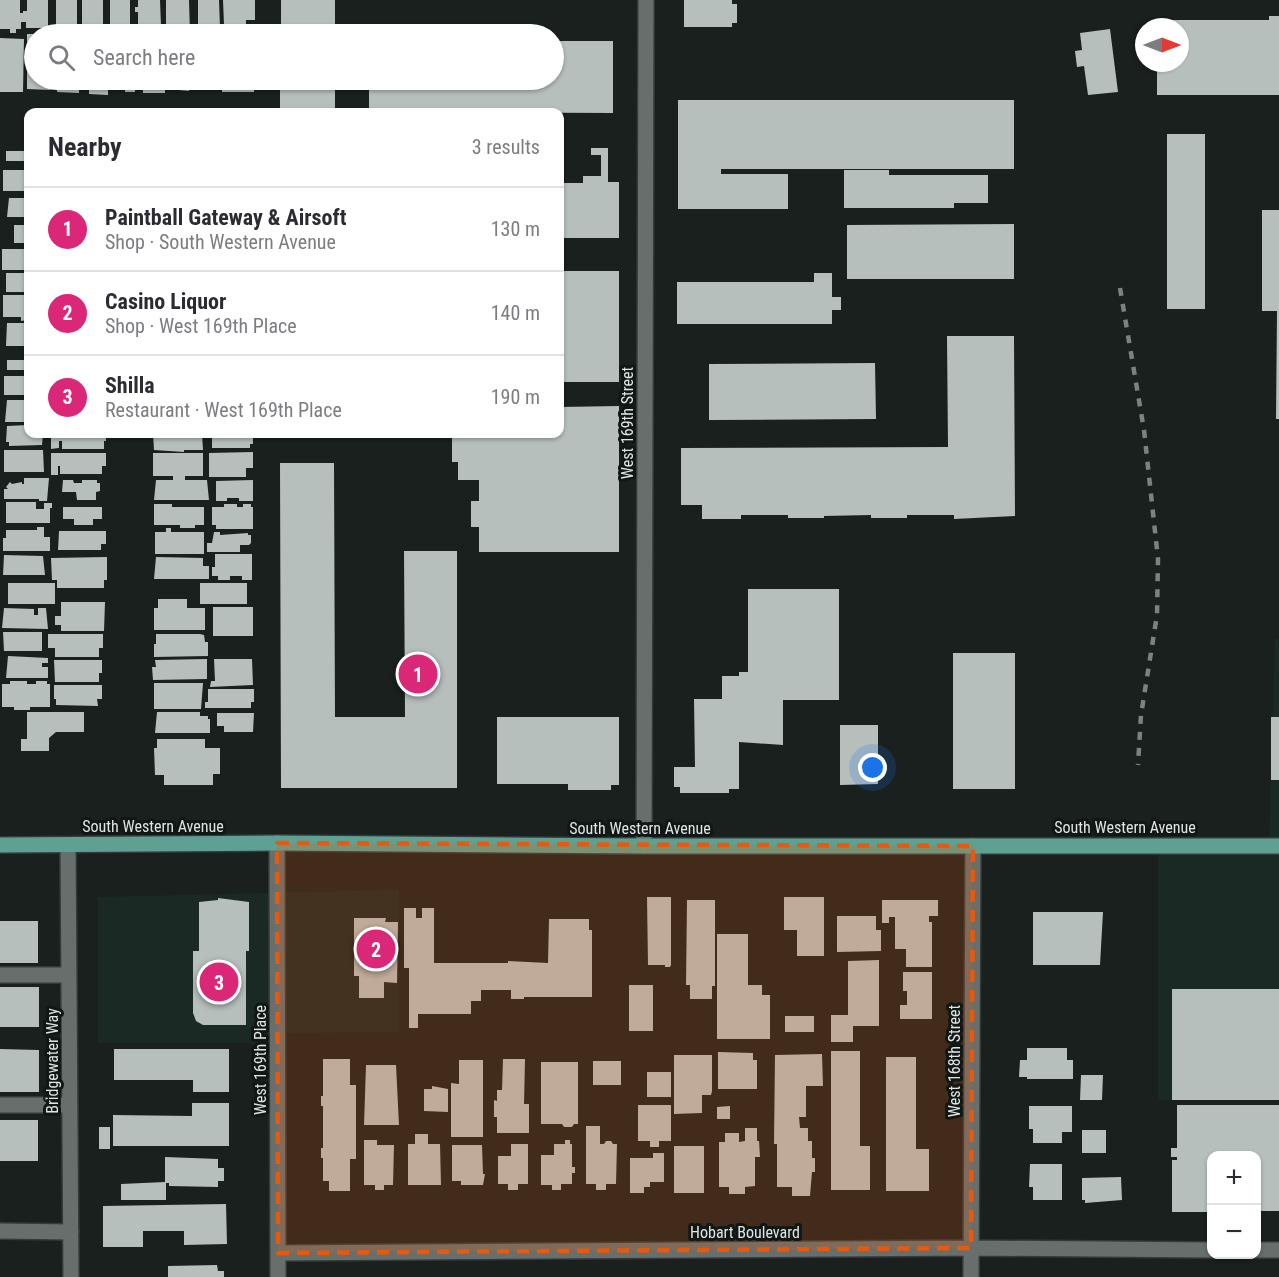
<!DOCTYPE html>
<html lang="en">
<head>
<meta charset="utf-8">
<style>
  :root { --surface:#fff; --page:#f7f7f7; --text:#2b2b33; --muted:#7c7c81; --line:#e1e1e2; --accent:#db2777 }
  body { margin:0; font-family:"Roboto Condensed",sans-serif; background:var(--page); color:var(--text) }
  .controls { position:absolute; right:18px; bottom:18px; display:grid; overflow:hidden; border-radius:12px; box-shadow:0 2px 4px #0004 }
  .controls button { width:54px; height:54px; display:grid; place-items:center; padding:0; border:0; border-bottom:2px solid var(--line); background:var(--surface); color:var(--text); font:30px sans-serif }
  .compass { position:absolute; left:1135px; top:18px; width:54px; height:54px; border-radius:50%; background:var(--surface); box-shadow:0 2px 4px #0004; rotate:90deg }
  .you { position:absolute; left:873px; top:768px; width:21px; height:21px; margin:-15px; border:4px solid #fff; border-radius:50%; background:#1a73e8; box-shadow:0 0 0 9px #1a73e833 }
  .badge { display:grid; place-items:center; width:39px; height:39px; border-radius:50%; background:var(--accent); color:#fff; font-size:20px; font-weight:700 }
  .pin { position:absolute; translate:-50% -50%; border:3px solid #fff; box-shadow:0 2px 6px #0006 }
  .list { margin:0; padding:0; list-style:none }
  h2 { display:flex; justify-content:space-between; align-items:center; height:78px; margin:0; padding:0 24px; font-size:26px }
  h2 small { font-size:20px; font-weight:400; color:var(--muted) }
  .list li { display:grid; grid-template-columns:39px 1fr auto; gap:18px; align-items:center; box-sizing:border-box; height:84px; padding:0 24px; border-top:2px solid var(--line) }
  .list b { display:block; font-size:22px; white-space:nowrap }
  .list p { margin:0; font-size:20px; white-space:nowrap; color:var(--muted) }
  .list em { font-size:20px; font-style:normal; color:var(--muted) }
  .icon { flex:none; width:33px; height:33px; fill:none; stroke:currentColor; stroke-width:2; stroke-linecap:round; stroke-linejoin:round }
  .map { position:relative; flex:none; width:1279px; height:1277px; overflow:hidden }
  .search { position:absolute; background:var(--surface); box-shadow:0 2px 4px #0004; left:24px; top:24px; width:540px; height:66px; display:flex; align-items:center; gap:15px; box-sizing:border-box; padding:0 21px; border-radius:33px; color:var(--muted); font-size:22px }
  .panel { position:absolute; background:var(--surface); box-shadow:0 2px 4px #0004; left:24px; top:108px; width:540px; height:330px; border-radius:12px }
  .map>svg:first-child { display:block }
  .built { fill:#1b2925 }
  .building { fill:#b7bfbd }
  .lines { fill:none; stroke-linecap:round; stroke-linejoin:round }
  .minor-casing { stroke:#353a38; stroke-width:18 }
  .primary-casing { stroke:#353a38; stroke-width:18 }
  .minor { stroke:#676f6d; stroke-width:15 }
  .primary { stroke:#5ea193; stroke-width:15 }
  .rail { stroke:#7c8280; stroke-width:4.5; stroke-dasharray:8 8; stroke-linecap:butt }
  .marked { fill:#e8590c; fill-opacity:0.2; stroke:#e8590c; stroke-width:4.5; stroke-dasharray:12 8; stroke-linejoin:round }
  .labels { text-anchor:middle; stroke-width:6; stroke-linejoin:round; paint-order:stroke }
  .street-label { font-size:16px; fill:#e0e5e3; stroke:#101715 }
</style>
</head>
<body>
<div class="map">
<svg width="1279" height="1277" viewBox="0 0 1279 1277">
  <rect width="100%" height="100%" fill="#19201e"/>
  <path class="built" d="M1275,639H1279V1100H1158V845H1269Z
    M399,890V1032L278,1033V1047L250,1043H98V897Z"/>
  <path class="building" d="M0,0H20V13H23V11H27V0H48V28H26V22H21V29H16V33H10V29H0Z
    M56,0H77V27L56,29Z
    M82,0H103V24H106V30H82Z
    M110,0H130V30H110Z
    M138,0H160L161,26L138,29V12H135V7H138Z
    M166,0H189L190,34H166Z
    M198,0H219L220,27L198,28Z
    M223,0H255V20H246V24L224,25Z
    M281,0H335V34H281Z
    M684,0H732V4H737V23H732V27H684Z
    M1269,16H1279V95H1157V63H1180V27H1156V20H1269Z
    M1110,29L1118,92L1088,95L1084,66L1077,67L1075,51L1082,50L1080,33Z
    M27,34H34V80H51L50,90L27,89Z
    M0,38L24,39L23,92H0Z
    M554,41H613V113L369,112V80H554Z
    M57,80H79V93L57,92Z
    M85,80H108V95L89,94V90H85Z
    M114,80H135L138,89H135V92H125V88H121V82H114Z
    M139,80H165V93H143V83H139Z
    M168,80H189V91L168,89Z
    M196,80H217V90L196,88Z
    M222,80H254V92H222Z
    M280,80H335V111H280Z
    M678,100H1014V169H721V174H788V209H678Z
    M1167,134H1205V309H1167Z
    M591,148H608V182H619V238H560V183H583V176H601V155H591Z
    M6,151H28V161H6Z
    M3,170H28V191H3Z
    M844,170H889V175H988V203H954V208H844Z
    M9,198H28V219H24V217H7Z
    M1262,210H1279V419H1276L1277,311H1262Z
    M1014,224V279H847V225Z
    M14,225H28V243H14Z
    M2,249H28V270H2Z
    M560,271H619V382H560Z
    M6,273H28V292H6Z
    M814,273H832V297H841V310H832V324H677V282H814Z
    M3,295H28V320L21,321V317H3Z
    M7,323H28V346H6Z
    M947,336H1014L1015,516L954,519V515H907V518H871V515L824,516V518H788V515H741V519H702V505H681V448L948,447Z
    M7,360H28V370H7Z
    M875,363L876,419L709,420V364Z
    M4,376H28V395H4Z
    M7,400H28V422H5Z
    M619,406V552H479V527H471V501H479V480H458V462H452V434H560V407Z
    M28,425V434H43L42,445L9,446V442H6L7,426Z
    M51,434H106V441H104V449H62V441H59V448L51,449Z
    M153,434H202L203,450H184V452L154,450Z
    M212,434H253V444H250V448H212Z
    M4,450H43L44,472H4Z
    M253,452V468H246V477H209V453Z
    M51,453H106V466H102V474H60V466H58V475H51Z
    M153,453H203V476H185V480H207L209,500H154L156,480H173V476H153Z
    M280,463H334L335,717H405L404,551H457V788H281Z
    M24,478H49L47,501H39V499H4V489H8L6,487L10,482L12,484L22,482V484H24Z
    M63,480H73L74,483H82V480H97V483H100V491L96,492V500H77L76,492H62Z
    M253,480V501H239V498H227V501H216V481Z
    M6,502H36V509H44V503H52V508H50V523H6Z
    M154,504H172V507H204V525H195V528H180V525H154Z
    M224,504H237V507H243V504H251V507H253V529H216V525H212V507H224Z
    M63,507H102V519H93V525H74V519H63Z
    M37,527H44V537H50V551H3V538H6V530H37Z
    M166,528H171V532H204V554H155V532H166Z
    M59,531H106V544H101V550H58Z
    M214,532H220V535L248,533V535H251V543L249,545H240V552H207V543H212Z
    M215,554H252V580H242V576H230V580H218V576H212V567H215Z
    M4,555L43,556L45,575H3Z
    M107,557V580H104V588H57V580H52L51,558Z
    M156,557L203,558V566H209V579H154Z
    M8,583H55V604H8Z
    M200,583H247V604H200Z
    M748,589H839V700H783V745L739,742V789H729V793H680V787H674V767H695L694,699H722V676H739V672H748Z
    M158,599H187V608H205V630H154V608H158Z
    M61,602H105L104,631H61V625H55V616H61Z
    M213,607H253V636H213Z
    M4,608L34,609V615H38V608H46L48,629L2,628Z
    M3,632H42V651H4Z
    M48,634H103V648H99V657H55V648H48Z
    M156,634H200L204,635L205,642H208V656L154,657V644H156Z
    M953,653H1015V789H953Z
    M8,656L48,658V663H42V667H48V678H6Z
    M207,659V679L153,680L152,667H156L155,660Z
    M214,659H252L253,685L210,687L211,681H215Z
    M54,660H102V673H99V682H55Z
    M10,681H27V684H36V681H47V684H50V707H30V710H14V707H2V684H10Z
    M154,683H203L201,709H154Z
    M54,685H102V699H97L98,706L56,705V699H54Z
    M208,689H254V702H251V708H205V702H208Z
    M27,712H84V732H56L49,738V751H21V739H27Z
    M157,712H200V716H208V719H210V733H155Z
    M217,713H254L253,732H224V726H217Z
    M497,717H619V785H611V790H568V784H497Z
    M1271,717H1279V780H1271Z
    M840,725H878V784L840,785Z
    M157,739H205V748H220V774H213V785H164V775H155L154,748H157Z
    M647,897H671V965L670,967H665V965H648Z
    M784,897H824V956H797V930H784Z
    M218,898L249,902V951H246V1025H203L196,1021L193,1013V951H199V902L218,900Z
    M687,900H715V986H712V999H690V985H686Z
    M882,900H938V916H929V922H932V967H906V949H895V917H889V923H882Z
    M404,908H416V918H422V908H434V963H508V961L548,963L549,919H589V930H592V997H524V999H511V990H481V1001H471V1014H418V1028H409V968H404Z
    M1033,912H1103L1100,965H1033Z
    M837,916H876V930H881V951L837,952Z
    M354,918H386L385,922H398L397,983L384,982V998H359V976H354Z
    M0,921H38V963H0Z
    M717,934H748V985H762V995H770V1039H717Z
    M879,960V1026H853V1042H831V1015H848V961Z
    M903,972H932V1019H900V1005H907V991H903Z
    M629,985H653V1031H629Z
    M0,987H39V1027H0Z
    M1172,989H1279V1100H1172Z
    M785,1016H814V1032H785Z
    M1027,1048H1067V1060H1073V1079H1027V1077H1019L1020,1060H1027Z
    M0,1049L39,1050V1092H0Z
    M114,1049H229V1092H193V1080H114Z
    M831,1051H860V1146H870V1190H831Z
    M718,1052L753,1053V1060H757V1089H718Z
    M822,1054L823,1086H806V1117H799L800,1128H808V1141H812V1158H815V1172H812L810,1196H792V1187H777V1144H774L775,1055Z
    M674,1055H712V1091L711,1095H702V1113L674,1114Z
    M886,1057H916V1149H929V1191H886Z
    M323,1059H350V1085H356V1159H350V1191H329V1181H323V1158H321V1148H323V1106H321V1096H323Z
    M503,1059H525L524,1104H529V1133H497V1117H494V1100L497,1101V1090H502Z
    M459,1060H483V1137H451V1083L459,1084Z
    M593,1061H621V1085H593Z
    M541,1062H578V1124H574L572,1127H564L562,1124H541Z
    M366,1065H396L399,1125H364Z
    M647,1072H671V1097H647Z
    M1081,1075H1103L1102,1100H1080Z
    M432,1086L448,1089V1112L424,1111V1089H432Z
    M192,1103H229V1146H113V1115L192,1116Z
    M638,1105H671V1141H659V1147H650V1141H638Z
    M1177,1105H1279V1211H1256V1156H1212V1212H1172V1160H1177V1157H1171V1148H1177Z
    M730,1106V1119H717V1107Z
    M1029,1106H1072V1132H1062V1143H1033V1129H1029Z
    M0,1120H38V1161H0Z
    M586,1126H600V1144H604L606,1141H611L613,1144H617L616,1184H606V1190H596V1184H586Z
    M99,1127H110V1149H99Z
    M745,1128H757V1141H759L760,1157H755V1186L745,1187V1194H729V1187H719V1142H725V1133H739V1142L745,1141Z
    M1082,1130H1106V1153H1082Z
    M415,1134H428V1144H440L441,1185H408V1144H415Z
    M364,1140H377V1145H394L393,1185H384V1190H375V1185H364Z
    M565,1140H570V1144H572V1167H575V1173H572V1184H561V1190H552V1185H541V1155H554V1144H565Z
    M511,1144H528V1184H518V1190H508V1184H498V1156H511Z
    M452,1145H482L483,1174H485L483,1185H461V1181H452Z
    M674,1146H704V1193H674Z
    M653,1153H664V1182H650V1187H644V1193H630V1158H653Z
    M165,1157L218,1159V1168H224V1181H218V1187L169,1186V1183H166V1200H121V1184L165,1182Z
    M1030,1164H1062V1200H1033V1187H1029Z
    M1121,1177L1122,1200L1085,1203V1200H1082V1178Z
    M226,1204L227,1244L184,1245V1231H143V1247H103V1206Z
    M217,1265L218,1271H224V1277H168V1266Z"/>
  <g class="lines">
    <g class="minor-casing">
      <path id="minor" d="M277,843L278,1277
        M68,845L71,1277
        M644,846L646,0
        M0,975H69
        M0,1105H70
        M0,1231L71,1232
        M1256,1250H1279
        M278,1253L971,1248L1212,1250
        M971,1277L973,846"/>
    </g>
    <g class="primary-casing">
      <path id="primary" d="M0,845L277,843L644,846H1279"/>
    </g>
    <use href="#minor" class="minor"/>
    <use href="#primary" class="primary"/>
    <path class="rail" d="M1120,288L1144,430L1158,559L1157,615L1141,715L1138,765"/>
  </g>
  <path class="marked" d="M277,843L973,846L971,1248L278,1253Z"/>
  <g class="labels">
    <g class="street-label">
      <text transform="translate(627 423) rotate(-90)" y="6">West 169th Street</text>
      <text x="153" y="832">South Western Avenue</text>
      <text x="1125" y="833">South Western Avenue</text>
      <text x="640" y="834">South Western Avenue</text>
      <text transform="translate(260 1060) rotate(-90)" y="6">West 169th Place</text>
      <text transform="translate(52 1061) rotate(-90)" y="6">Bridgewater Way</text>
      <text transform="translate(954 1061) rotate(-90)" y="6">West 168th Street</text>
      <text x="745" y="1238">Hobart Boulevard</text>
    </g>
  </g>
</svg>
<div class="controls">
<button>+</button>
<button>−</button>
</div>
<svg class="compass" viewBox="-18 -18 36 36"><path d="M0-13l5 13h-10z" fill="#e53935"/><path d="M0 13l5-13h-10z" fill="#7c7c81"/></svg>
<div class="you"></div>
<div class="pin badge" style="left:418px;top:674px">1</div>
<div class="pin badge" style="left:376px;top:949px">2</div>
<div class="pin badge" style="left:219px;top:982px">3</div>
<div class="search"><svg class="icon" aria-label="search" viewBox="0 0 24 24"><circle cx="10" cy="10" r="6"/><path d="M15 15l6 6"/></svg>Search here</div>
<section class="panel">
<h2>Nearby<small>3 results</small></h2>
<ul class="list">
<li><span class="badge">1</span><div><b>Paintball Gateway &amp; Airsoft</b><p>Shop · South Western Avenue</p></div><em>130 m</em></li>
<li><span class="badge">2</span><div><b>Casino Liquor</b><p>Shop · West 169th Place</p></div><em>140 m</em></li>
<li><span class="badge">3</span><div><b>Shilla</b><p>Restaurant · West 169th Place</p></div><em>190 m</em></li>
</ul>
</section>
</div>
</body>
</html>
